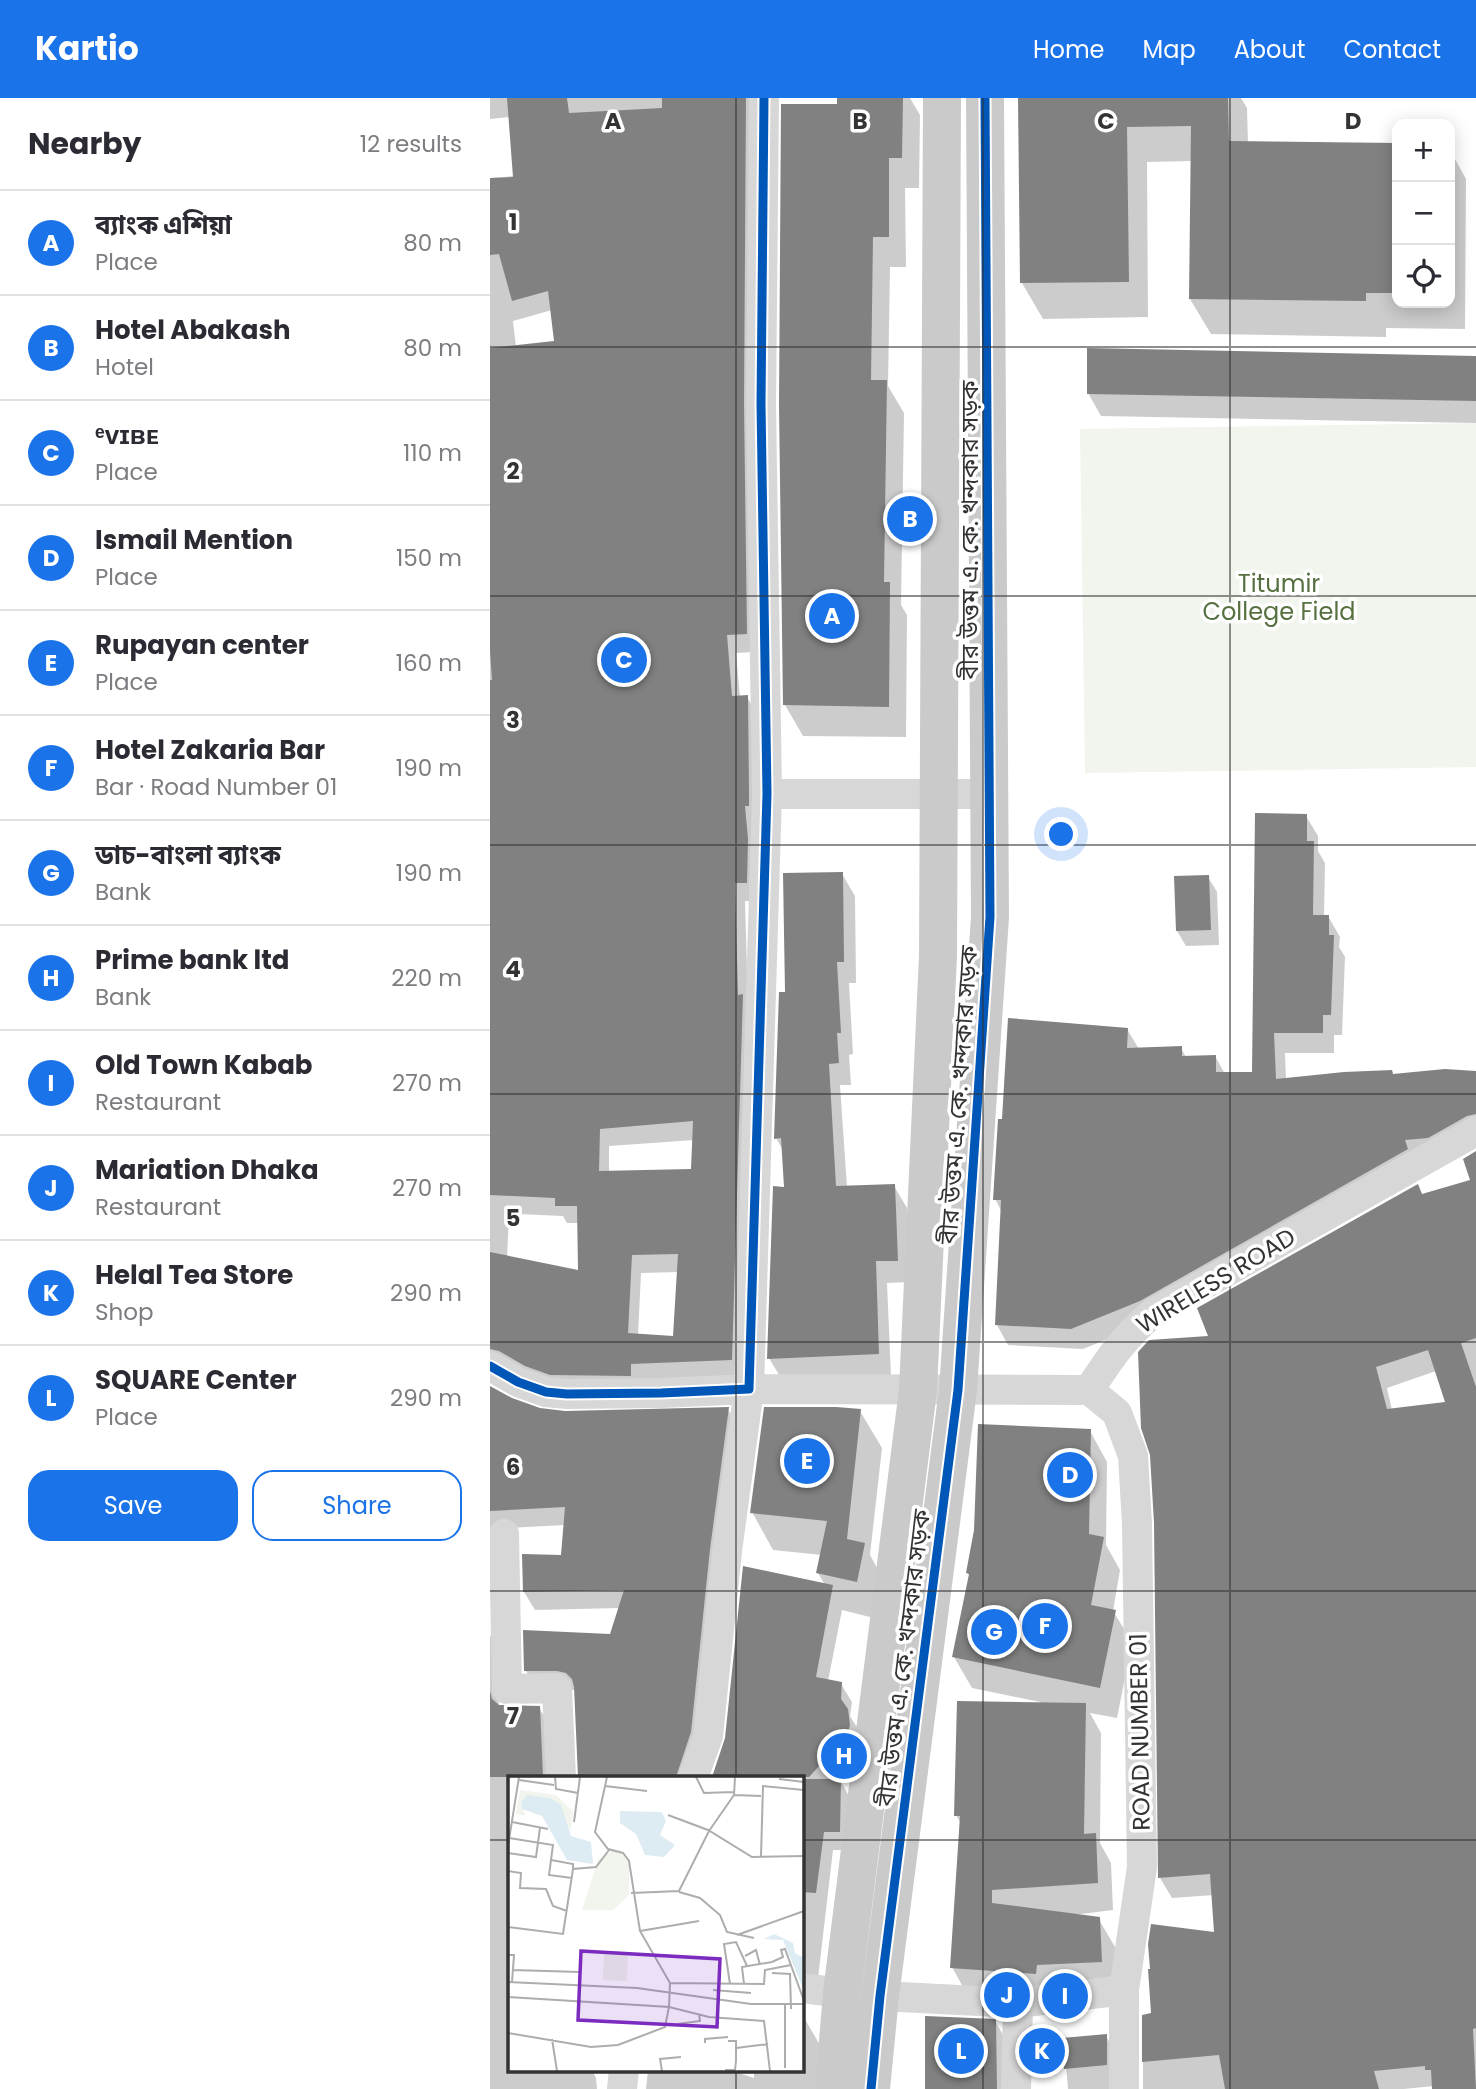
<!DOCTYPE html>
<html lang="en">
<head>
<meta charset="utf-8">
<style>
  :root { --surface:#fff; --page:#f2f2f3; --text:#2b2b33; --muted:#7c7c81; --line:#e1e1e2; --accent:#1a73e8 }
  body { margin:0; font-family:Poppins,"Noto Sans Bengali",sans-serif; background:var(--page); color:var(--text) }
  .controls { position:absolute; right:21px; top:21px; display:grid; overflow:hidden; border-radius:14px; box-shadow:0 4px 18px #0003 }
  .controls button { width:63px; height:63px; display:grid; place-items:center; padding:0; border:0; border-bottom:2px solid var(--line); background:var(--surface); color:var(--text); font:35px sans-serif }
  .you { position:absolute; left:572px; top:737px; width:24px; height:24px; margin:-18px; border:5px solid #fff; border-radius:50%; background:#1a73e8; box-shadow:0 0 0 10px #1a73e833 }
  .badge { display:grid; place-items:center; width:46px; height:46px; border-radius:50%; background:var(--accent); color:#fff; font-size:23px; font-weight:700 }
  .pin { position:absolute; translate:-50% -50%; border:4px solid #fff; box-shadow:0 2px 7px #0006 }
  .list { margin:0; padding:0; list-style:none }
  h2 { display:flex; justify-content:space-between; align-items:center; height:91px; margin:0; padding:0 28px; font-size:30px }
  h2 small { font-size:23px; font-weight:400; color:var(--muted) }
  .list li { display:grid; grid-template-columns:46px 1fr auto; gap:21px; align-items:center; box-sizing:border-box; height:105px; padding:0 28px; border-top:2px solid var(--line) }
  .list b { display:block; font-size:26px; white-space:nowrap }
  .list p { margin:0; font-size:23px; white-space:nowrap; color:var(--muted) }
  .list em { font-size:23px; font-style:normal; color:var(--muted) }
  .actions { display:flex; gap:14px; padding:21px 28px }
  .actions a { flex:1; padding:16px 0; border:2px solid var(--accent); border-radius:21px; text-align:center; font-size:24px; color:var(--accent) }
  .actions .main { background:var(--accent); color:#fff }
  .icon { flex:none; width:38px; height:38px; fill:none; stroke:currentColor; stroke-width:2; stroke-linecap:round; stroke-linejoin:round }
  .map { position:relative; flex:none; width:986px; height:1991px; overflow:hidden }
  header { display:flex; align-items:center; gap:42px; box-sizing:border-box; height:98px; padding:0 35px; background:var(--accent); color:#fff }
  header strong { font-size:33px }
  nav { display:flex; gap:38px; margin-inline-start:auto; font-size:24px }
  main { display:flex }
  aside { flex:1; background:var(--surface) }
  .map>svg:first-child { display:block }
  .green { fill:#f1f5ed }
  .shadow { fill:#0003; fill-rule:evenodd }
  .building { fill:#818181; fill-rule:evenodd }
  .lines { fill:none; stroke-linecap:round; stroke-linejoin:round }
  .street { stroke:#d7d7d7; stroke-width:30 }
  .primary { stroke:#cacaca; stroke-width:38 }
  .cycleway-casing { stroke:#fff; stroke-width:13 }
  .cycleway { stroke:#0057b8; stroke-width:9 }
  .grid { fill:none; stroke:#333; stroke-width:2; stroke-opacity:0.55 }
  .labels { text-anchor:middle; stroke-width:7; stroke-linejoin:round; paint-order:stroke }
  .street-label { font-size:24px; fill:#333; stroke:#fff }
  .park-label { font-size:24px; fill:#56703f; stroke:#fff }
  .inset-road { fill:none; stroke:#adadad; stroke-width:2 }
  .view { fill:#7b2cbf; fill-opacity:0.15; stroke:#7b2cbf; stroke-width:3.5 }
  .inset-edge { fill:none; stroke:#333; stroke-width:3.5 }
  .grid-label { font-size:23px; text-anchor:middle; font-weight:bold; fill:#333; stroke:#fff; stroke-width:7; stroke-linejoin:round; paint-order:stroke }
</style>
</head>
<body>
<header>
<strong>Kartio</strong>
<nav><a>Home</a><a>Map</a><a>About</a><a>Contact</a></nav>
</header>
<main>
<aside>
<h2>Nearby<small>12 results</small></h2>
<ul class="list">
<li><span class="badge">A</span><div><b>ব্যাংক এশিয়া</b><p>Place</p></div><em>80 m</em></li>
<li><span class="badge">B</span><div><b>Hotel Abakash</b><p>Hotel</p></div><em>80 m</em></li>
<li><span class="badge">C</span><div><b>ᵉᴠɪʙᴇ</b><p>Place</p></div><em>110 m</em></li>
<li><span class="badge">D</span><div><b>Ismail Mention</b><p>Place</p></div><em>150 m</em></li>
<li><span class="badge">E</span><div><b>Rupayan center</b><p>Place</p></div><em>160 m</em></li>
<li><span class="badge">F</span><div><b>Hotel Zakaria Bar</b><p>Bar · Road Number 01</p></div><em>190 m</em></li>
<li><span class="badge">G</span><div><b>ডাচ-বাংলা ব্যাংক</b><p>Bank</p></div><em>190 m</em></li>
<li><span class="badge">H</span><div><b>Prime bank ltd</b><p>Bank</p></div><em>220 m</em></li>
<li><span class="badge">I</span><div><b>Old Town Kabab</b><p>Restaurant</p></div><em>270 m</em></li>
<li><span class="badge">J</span><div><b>Mariation Dhaka</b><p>Restaurant</p></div><em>270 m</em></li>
<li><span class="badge">K</span><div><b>Helal Tea Store</b><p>Shop</p></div><em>290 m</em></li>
<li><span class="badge">L</span><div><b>SQUARE Center</b><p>Place</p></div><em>290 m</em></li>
</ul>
<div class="actions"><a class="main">Save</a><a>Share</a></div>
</aside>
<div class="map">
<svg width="986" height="1991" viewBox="0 0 986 1991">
  <rect width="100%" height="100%" fill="#fff"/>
  <path class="green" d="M986,325V669L595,675L590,331Z"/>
  <path class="shadow" d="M0,0H269L266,554L246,555L250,599H257L267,617L266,803H255L258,907L252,1279L150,1295L0,1272V80L25,78L20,19L0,21ZM62,212L66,245L26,249L23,223ZM204,1042L203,1073L119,1075V1048ZM28,1116L73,1118L77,1125H89L90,1174L17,1159L19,1119H28ZM189,1174L185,1239L148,1237L151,1175Z
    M349,0H420L430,17L429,90H415L416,169H400L398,288L414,315L411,507L417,517L416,639L313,638L295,607Z
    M530,0H751L757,10L758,45H907V205H960V52L976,81L975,231L896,230V239L721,236L700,201L702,63L657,64L658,219L553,221L532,185Z
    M986,259V325L611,318L598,295Z
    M816,718L828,738V753L835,765L834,818H838L850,839L849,849L855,859L852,937H844V955H795L796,982L986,975V1040L662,1223L593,1251L518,1247L507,1227L512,1114L505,1101L637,931L649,951L691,950L696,959L725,958L735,976H763Z
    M352,776L365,798L366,885H359L363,956L359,957L361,987H350L357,1089L404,1088L417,1110L420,1184L397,1185L401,1278L292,1282L279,1260L296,1090L294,1054L286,1040L296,896Z
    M718,779L727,794L729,847L696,848L687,833Z
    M986,1055V1991H944V1988L914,1991H653V1918L663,1917L726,1836L724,1797L682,1800L670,1780L721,1240L928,1088L933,1098L982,1083ZM946,1273L957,1305L902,1312L897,1290Z
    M0,1290L21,1302L54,1313L77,1315L238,1311L248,1329L201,1680H90L86,1592L46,1591L36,1573L121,1538L130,1510L45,1512L34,1494L73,1459L75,1427L0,1431Z
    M370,1313L392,1350L380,1457L395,1484L388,1521L352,1512L338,1583L351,1586L362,1604L360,1618L368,1631L367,1656L342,1682H350L360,1700V1752H343L327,1889L312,1888V1680H224L236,1644L335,1487L328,1475L332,1457L283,1452L262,1414Z
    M600,1333L617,1364L616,1447L630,1472L623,1513L642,1544L627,1620L600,1615L611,1635L610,1745L621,1765L623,1812L583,1817L608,1820L625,1849L627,1892L478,1898L462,1869L471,1726L466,1717L550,1604L482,1590L464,1559L480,1479L478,1475Z
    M0,1537L8,1550L9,1608L49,1610L60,1628L62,1680H19V1972H102L106,1980L107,1991H0Z
    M312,1916L342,1968L341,1991H156L158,1972H240L264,1980V1972H312Z
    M505,1923L517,1944L518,1991H437Z
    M616,1938L627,1958V1991H578L574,1942Z"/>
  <path class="building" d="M17,0H77L79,15L172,10V0H256L254,306L257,536L237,537L242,598L258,597L259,696V708H255L258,741L257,785H245L248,897L253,896L242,1262L141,1266V1278L60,1277L35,1268L9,1253L0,1251V1154L88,1172L87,1108H65V1100L0,1097V582H2L0,553V250L64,243L58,193L22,203L9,156L0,157V80L23,79ZM203,1023L201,1071L109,1073L110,1031ZM188,1156L183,1238L138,1235L142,1157Z
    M347,0H413L412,60H399V139H383L381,282H397L394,484H400L399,609L293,607L289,306L291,6H347Z
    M528,0H738L739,43L907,45V195H876V203L699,201L701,28L637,29L639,184L530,185Z
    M597,250L986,258V303L597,296Z
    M765,715L817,716V743H824L823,817H839V837H844L841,917H833V935H784L786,981L854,974L902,972L903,976L955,971L986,973V1016L977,1018L938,1040L915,1042L918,1051L650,1203L581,1231L505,1227L511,1102H503L508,1021H512L518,920L638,930L637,950L692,948V958L726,957V974H762Z
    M353,774L354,864H347L351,935H347L349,965L339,966L346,1088L405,1086L408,1163H386L389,1256L277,1261L283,1088L294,1089L291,1040L284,1041L289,894H295L293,775Z
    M719,777L721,832L686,833L684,778Z
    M986,1053V1240L971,1245L986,1289V1930L983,1931L986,1991H942L941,1972H935V1968L884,1973L889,1991H735L729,1957L652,1964V1917L661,1915L658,1871H660L658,1846L661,1826L724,1834L720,1776L668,1780L664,1425L660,1357L651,1330L648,1254L659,1242L718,1238L707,1210L928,1086L932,1096L980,1082L973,1061ZM938,1252L955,1304L897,1311L886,1269Z
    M0,1288L22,1300L50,1310L75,1313L239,1309L220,1451L201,1634L186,1679H88L84,1589L82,1581L76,1575L67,1573H34L33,1532L120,1536L134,1492L33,1494L32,1456L71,1457L75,1409L0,1413Z
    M274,1309H346L371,1311L357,1441L375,1445L367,1484L326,1475L337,1423L260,1415Z
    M488,1326L601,1331L599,1436L614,1439L601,1507L626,1512L610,1590L462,1559L479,1476L476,1475L484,1432Z
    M253,1468L343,1487L326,1579L352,1584L351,1601L358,1611L360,1627L357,1638L319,1679H222L235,1640Z
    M0,1593L2,1601L9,1607L50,1608L53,1679H0Z
    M467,1603L596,1605L594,1736L606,1735L608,1785L502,1792V1805L610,1819L612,1864L547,1867L546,1876L460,1870L470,1718H464Z
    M312,1681H351L350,1734H334L326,1795L312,1794Z
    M435,1918L506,1921L507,1991H435Z
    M617,1936V1967L574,1971L572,1940Z"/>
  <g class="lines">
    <path class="street" d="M277,696H501
      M0,1268L28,1284L56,1294L77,1296L171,1295L259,1291L277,696L271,306L274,0
      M599,1292L627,1315L643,1358L647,1426L652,1769L634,1892V1991
      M14,1436L17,1591L67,1590L71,1680
      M203,1680L218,1638L237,1453L259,1291L599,1292C620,1260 633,1240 663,1215L986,1033
      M312,1890L352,1895
      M390,1898L528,1905L634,1892
      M132,1991L134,1972
      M526,1991L528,1905"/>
    <path class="primary" d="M344,1991L352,1895L428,1292L448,858L452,0
      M381,1991L390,1898L468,1292L500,819L495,0"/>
    <g class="cycleway-casing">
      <path id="cycleway" d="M0,1268L28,1284L56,1294L77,1296L171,1295L259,1291L277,696L271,306L274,0
        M381,1991L390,1898L468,1292L500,819L495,0"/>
    </g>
    <use href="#cycleway" class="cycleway"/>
  </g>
  <path class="grid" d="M246,0V1680M493,0V1991M740,0V1991M0,249H986M0,498H986M0,747H986M0,996H986M0,1244H986M0,1493H986M0,1742H19M312,1742H986M246,1972V1991"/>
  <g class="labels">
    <g class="street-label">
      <text transform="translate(480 432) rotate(-90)" y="8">বীর উত্তম এ. কে. খন্দকার সড়ক</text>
      <text transform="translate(469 997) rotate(-86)" y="8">বীর উত্তম এ. কে. খন্দকার সড়ক</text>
      <text transform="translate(726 1183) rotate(-31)" y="8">WIRELESS ROAD</text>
      <text transform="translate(414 1560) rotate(-83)" y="8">বীর উত্তম এ. কে. খন্দকার সড়ক</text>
      <text transform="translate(650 1634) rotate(-91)" y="8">ROAD NUMBER 01</text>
    </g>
    <g class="park-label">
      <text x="789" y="494">Titumir<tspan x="789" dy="28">College Field</tspan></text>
    </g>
  </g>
  <g transform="translate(18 1678)">
    <rect width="296" height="296" fill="#fff"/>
    <path d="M12,14L48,19L65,36L62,57L61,51L12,28L18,40L8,38ZM104,75L113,77L121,88V119L105,134H74L90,84ZM96,176L120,177L119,205L95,204Z" fill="#f1f5ed"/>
    <path d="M19,19L42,22L53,29L63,60L83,66L85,88L59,84L34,40L14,33L13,26ZM112,35L154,36L158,45L152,59L167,69L156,81L137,79L128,58L112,47ZM266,158L285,167L287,177L296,182V215L275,164L256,163Z" fill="#ddebf3"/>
    <path class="inset-road" d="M47,1L48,13L70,17M99,1L87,56L100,73L115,77L121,85L132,155L162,207L161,231L201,241L256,245L262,295M188,1L196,17L226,16M271,3L296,6M11,4L46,9M97,10L139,15M226,19L253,20M160,39L200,54L244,81L296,80M4,46L40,53M66,46L72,1M1,62L45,69L41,99L64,102M0,70L11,1M0,77L28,81L32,52M253,80L255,10L296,14M43,84L65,88V93M0,95L13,97L12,112L38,113L45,130L59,135M171,116L192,122L212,139L219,156L246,162M123,117L171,115L201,55L226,19L227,1M0,151L55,158L65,93L88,91L101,74M132,155L191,145M229,159L296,135M0,179H6L4,206M237,180L248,174L252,189M5,194L71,196M264,197L282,198L283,233M0,206L129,212L243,228H296M162,207L256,208L257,194L283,189M222,208L216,168L228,166L239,190M236,208L234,191L264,186L275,181L273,174L277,173L295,222M205,214L243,217M0,221L161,231L157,251L110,269L83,271L0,257M277,228V292M170,248L192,245L191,238M44,263L49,295M197,267V263L220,261M228,272L260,268M217,294H227L228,285V265H220M154,295L152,283L173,281"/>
    <path class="view" d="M73,175L212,183L209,251L70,244Z"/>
    <rect width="296" height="296" class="inset-edge"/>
  </g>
  <g class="grid-label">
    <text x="123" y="31">A</text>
    <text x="370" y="31">B</text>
    <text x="616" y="31">C</text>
    <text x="863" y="31">D</text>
    <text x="23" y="132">1</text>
    <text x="23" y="381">2</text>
    <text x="23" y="630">3</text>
    <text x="23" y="879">4</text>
    <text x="23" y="1128">5</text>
    <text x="23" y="1377">6</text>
    <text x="23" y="1626">7</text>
  </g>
</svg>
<div class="controls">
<button>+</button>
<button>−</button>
<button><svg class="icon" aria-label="locate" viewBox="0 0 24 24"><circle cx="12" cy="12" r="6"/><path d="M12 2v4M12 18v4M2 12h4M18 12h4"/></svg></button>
</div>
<div class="you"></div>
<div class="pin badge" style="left:342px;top:518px">A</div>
<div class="pin badge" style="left:420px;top:421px">B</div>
<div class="pin badge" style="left:134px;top:562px">C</div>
<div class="pin badge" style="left:580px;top:1377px">D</div>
<div class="pin badge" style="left:317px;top:1363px">E</div>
<div class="pin badge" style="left:555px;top:1528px">F</div>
<div class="pin badge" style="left:504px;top:1534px">G</div>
<div class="pin badge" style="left:354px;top:1658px">H</div>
<div class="pin badge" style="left:575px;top:1898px">I</div>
<div class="pin badge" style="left:517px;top:1897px">J</div>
<div class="pin badge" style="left:552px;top:1953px">K</div>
<div class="pin badge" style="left:471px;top:1953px">L</div>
</div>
</main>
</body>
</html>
